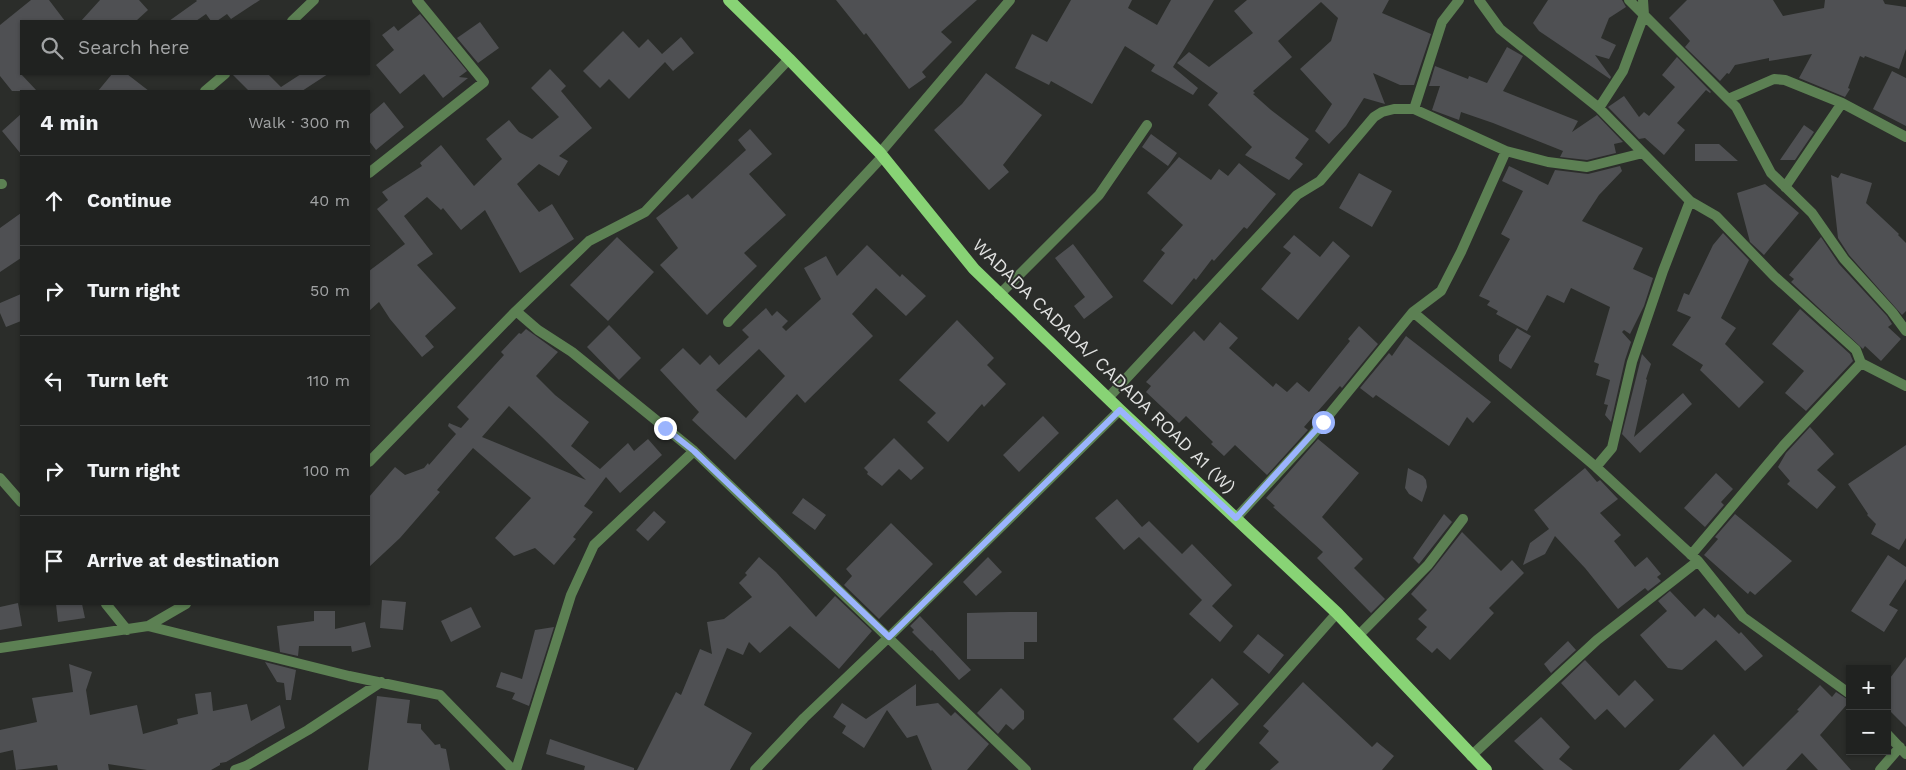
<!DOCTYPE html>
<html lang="en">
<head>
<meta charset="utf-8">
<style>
  :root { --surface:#202220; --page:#2d2f2d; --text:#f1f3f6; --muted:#a2a4a5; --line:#3d3f3e }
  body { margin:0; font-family:"Work Sans",sans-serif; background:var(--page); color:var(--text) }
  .controls { position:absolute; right:15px; bottom:15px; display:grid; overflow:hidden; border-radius:0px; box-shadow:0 1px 4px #0004 }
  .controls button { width:45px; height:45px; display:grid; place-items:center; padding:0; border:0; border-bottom:1px solid var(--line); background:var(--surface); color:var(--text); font:25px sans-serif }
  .stop { position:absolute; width:15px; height:15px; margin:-11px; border:4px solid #9bb4fd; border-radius:50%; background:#fff }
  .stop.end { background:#9bb4fd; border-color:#fff; box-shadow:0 1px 5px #0008 }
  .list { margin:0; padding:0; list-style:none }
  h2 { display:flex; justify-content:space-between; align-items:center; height:65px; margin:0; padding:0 20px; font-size:21px }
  h2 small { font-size:16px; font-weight:400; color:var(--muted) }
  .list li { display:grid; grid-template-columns:32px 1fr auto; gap:15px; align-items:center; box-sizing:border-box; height:90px; padding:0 20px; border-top:1px solid var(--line) }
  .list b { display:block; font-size:19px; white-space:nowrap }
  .list em { font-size:16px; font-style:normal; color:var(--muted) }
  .icon { flex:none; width:28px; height:28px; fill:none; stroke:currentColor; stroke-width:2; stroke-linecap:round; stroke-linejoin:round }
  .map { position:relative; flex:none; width:1906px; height:770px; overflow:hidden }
  .search { position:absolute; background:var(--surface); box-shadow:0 1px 4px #0004; left:20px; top:20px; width:350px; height:55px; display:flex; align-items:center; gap:12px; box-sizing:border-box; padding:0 18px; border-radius:0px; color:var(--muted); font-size:19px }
  .panel { position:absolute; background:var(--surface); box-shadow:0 1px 4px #0004; left:20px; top:90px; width:350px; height:515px; border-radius:0px }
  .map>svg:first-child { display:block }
  .building { fill:#4f5053; fill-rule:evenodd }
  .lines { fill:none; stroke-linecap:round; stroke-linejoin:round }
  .minor { stroke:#5c8053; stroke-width:10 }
  .primary { stroke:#88d375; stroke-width:12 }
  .route { stroke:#9bb4fd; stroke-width:6 }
  .labels { text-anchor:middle; stroke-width:4; stroke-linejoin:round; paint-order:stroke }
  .street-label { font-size:18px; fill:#e1e2e1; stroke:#2b2d2a }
</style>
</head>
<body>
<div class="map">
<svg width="1906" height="770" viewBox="0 0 1906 770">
  <rect width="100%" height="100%" fill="#2b2d2a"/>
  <path class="building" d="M31,0H49L65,21H21V74L37,91H12L0,76V25Z
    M100,0H139L148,10L136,21H81Z
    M196,0H260L231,19L227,14L217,21H211L206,14L196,21H169L197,1Z
    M836,0H977L941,32L952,42L922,72L926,77L909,89L866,33L864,35Z
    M1071,0H1132L1128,8L1157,25L1171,0H1214L1173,67L1198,88L1193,95L1151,71L1155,65L1125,46L1092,104L1051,81L1049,85L1015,68L1032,34L1047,42Z
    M1247,0H1389L1382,13L1431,34L1414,85H1400L1373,73L1385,104L1364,98L1346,126L1329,144L1315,131L1332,104L1300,69L1331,41L1338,18L1321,2L1278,41L1292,57L1253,91L1255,93L1253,94L1271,110L1309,139L1295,158L1303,164L1289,180L1245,155L1252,147L1208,105L1218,93L1177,63L1189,52L1209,67L1253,33L1234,11Z
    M1548,0H1622L1626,7L1609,18L1601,38L1616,45L1609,59L1595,55L1611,77L1610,79L1539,31L1533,23Z
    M1687,0H1773L1783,16L1824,8L1825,0H1883L1885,4L1906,7V49L1899,69L1865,56L1864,58L1860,56L1848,88L1850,89L1845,97L1799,78L1812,54L1769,61V58L1735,65L1729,74L1727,73L1720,81L1685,47L1690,41L1669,18Z
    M420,14L467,71L459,77L468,78L443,98L424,74L400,94L376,65L394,50L382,35L394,26L398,31Z
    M480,22L499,48L478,63L457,38Z
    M623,31L639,48L648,39L662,54L681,37L694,53L673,71L665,62L629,99L609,79L600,88L583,71Z
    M1507,47L1523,56L1503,91L1578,121L1572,132L1597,115L1623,142L1614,144L1616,153L1587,160L1560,157L1563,151L1493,123L1461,112L1459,120L1432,110L1440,86H1429L1435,66L1468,79L1469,76L1487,83Z
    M1677,57L1711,92L1710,93L1706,90L1677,123L1685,130L1664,155L1645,138L1639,139L1608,107L1624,96L1639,117L1644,112L1649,116L1675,87L1662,75Z
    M550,69L566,86L561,91L592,128L559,156L568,161L559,176L539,164L517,184L539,212L552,204L574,239L520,273L485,210L461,230L443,208L441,210L427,197L404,216L433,254L417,265L456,308L425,336L434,347L422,357L390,319L379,302L369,311V271L405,244L377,209L388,200L382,192L422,166L420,163L441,145L474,186L502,159L486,139L509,120L519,132L532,139L559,117L531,88Z
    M1892,71L1906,78V126L1873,109Z
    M986,73L1042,115L1003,165L1009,172L989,190L934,130L962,104Z
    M112,74H127L149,91H98Z
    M232,74H268L281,87L301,74H328L302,91H249Z
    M384,102L404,127L376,150L369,141V115Z
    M21,114V154L2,131Z
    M1804,125L1814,132L1795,160H1780Z
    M750,129L772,154L749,174L786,215L744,253L757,266L707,315L660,265L678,248L656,218L688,194L692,199L746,150L738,140Z
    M1151,134L1177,153L1168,166L1142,147Z
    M1695,144H1719L1738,161H1695Z
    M1179,157L1211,180L1219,169L1228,176L1239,163L1276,194L1247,229L1244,227L1214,261L1212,259L1196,280L1194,278L1172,305L1143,281L1165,253L1161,250L1183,225L1147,193Z
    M1509,166L1548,185L1555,170L1588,174L1620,166L1622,171L1599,195L1582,221L1643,248L1633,269L1653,278L1644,306L1630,334L1624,330L1622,332L1631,342L1625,360L1611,422L1605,415L1608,405L1604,404L1610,380L1596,375L1599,364L1594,362L1610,307L1571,288L1564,303L1547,295L1527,331L1496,314L1498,311L1487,305L1490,301L1479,296L1510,239L1501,234L1523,191L1502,181Z
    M1359,173L1392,191L1372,227L1339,208Z
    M1841,173L1872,183L1866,203L1899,234L1898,235L1906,243V311L1902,315L1849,255L1838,238L1831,175L1838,178Z
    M1765,184L1799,213L1764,255L1750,242L1737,193Z
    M21,213V258L0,272V228Z
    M1723,233L1749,260L1721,318L1736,328L1725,344L1764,382L1739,408L1700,370L1703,365L1672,345L1691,317L1677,311L1684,293L1689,295L1713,245Z
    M1294,235L1320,257L1333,241L1350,256L1298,320L1261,289L1291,253L1283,247Z
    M617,237L654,272L608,321L570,285Z
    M1821,237L1839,264L1887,316L1892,324L1888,327L1901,339L1881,361L1865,346L1863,349L1791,282L1794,279L1789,275Z
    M1073,244L1113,297L1084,319L1074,306L1085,297L1055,258Z
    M867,245L900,277L902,274L926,296L906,316L876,288L852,314L873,336L805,403L797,394L735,460L692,420L699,412L660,370L683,348L700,365L710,355L719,365L749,337L742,330L766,308L772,316L777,311L788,321L782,327L786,331L821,299L804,268L826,256L837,276ZM759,349L785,376L746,418L716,390Z
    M21,294V321L6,327L0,313V303Z
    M1800,309L1850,354L1853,361L1806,411L1785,393L1804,371L1772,344Z
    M957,320L994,358L987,365L1006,384L984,407L982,404L948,442L927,422L936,413L899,380Z
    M1220,322L1238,338L1229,348L1273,387L1276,383L1287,392L1297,382L1309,392L1350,341L1348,339L1359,326L1378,344L1342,388L1340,386L1304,427L1308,430L1267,475L1235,445L1224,456L1211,444L1213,442L1186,416L1179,423L1146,392L1151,386L1146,382L1194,331L1204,341Z
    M609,325L641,358L619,380L587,347Z
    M1517,328L1531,336L1511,369L1499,361V355Z
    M526,329L558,352L536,376L555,395L589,422L571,446L600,469L628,443L634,451L648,439L662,455L620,493L606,477L584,506L593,512L573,537L576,539L554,565L535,548L514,556L495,538L531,498L473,448L437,490L440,492L400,538L369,567V497L395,467L405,475L424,468L428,463L429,465L456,434L448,426L449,423L461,428L469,419L457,407L504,355L501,352L519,333L521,334ZM509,406L542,437L586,480L482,437Z
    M1406,336L1491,402L1473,423L1467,417L1449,446L1376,395L1373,398L1360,388L1389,353L1392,356Z
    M1642,354L1651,364L1646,379L1647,380L1634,437L1683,393L1692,404L1640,453L1622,434Z
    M1043,416L1059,433L1019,472L1003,455Z
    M1810,427L1834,454L1817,470L1836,487L1817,509L1787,484L1790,481L1778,467L1786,453Z
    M894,438L924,468L911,480L899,469L882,486L867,474L868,472L864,468Z
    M1318,439L1359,473L1322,517L1363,559L1354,568L1385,599L1371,613L1317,558L1323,552L1273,507L1275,506L1266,498Z
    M1906,445V538L1899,550L1871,534L1876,524L1867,515L1868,514L1848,484Z
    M1408,468L1423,476L1426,480L1427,487L1422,502L1409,494L1405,488Z
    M1585,468L1597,482L1600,480L1618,499L1600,513L1621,535L1614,541L1635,567L1647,557L1661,574L1657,577L1661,581L1648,591L1645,588L1618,609L1585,568L1555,536L1545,554L1523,565L1530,543L1549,529L1534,510Z
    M1716,473L1733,489L1721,502L1724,505L1705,527L1684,508Z
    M803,498L826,515L815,530L792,513Z
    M1117,499L1142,527L1149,521L1182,554L1192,544L1232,585L1212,606L1233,626L1220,642L1189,614L1202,600L1139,537L1124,550L1095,518Z
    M654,511L666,522L648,541L636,530Z
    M1444,514L1452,522L1419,564L1413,558Z
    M1735,514L1792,561L1755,595L1750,591L1748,594L1704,555L1718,539L1715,537Z
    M891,523L933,564L879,619L844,585L852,576L846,569Z
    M1462,532L1501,571L1512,560L1524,573L1489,608L1494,613L1450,660L1437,648L1432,653L1416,639L1427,627L1418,619L1427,610L1411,594L1433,569Z
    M1888,555L1906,567V579L1889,605L1898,610L1884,632L1851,611Z
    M759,557L776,572L816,617L835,596L872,631L839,669L790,626L760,653L749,642L743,655L727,648L704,705L752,733L730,770H637L676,692L681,695L700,649L712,654L707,622L724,619L752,597L739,583L747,575L745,573Z
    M988,557L1002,572L976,596L963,582Z
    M1670,591L1695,617L1704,608L1715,618L1718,614L1739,634L1741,632L1763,656L1745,671L1716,640L1682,670L1668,668L1640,635L1667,611L1658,601Z
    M382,600L406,602L403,630L380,628Z
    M18,603L22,626L0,630V607Z
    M56,604H82L85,618L58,622Z
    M471,607L481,627L451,642L441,621Z
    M314,611H335V629L365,622L371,647L352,652L351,646H299L298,656L280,652L277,626L314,621Z
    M1009,612H1037V642H1024V659H967V613Z
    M920,616L971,670L959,680L932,650L931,651L912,632L914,630L910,626Z
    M554,627L529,706L512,699L515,693L496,687L501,672L522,679L535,630Z
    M1258,634L1284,655L1269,674L1243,652Z
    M1568,641L1576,650L1551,673L1544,664Z
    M1906,657V727L1887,708V682Z
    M1585,660L1619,696L1635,680L1654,700L1625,728L1607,709L1595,720L1561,683Z
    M265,662L296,670L291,700H286L284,683L277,682Z
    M69,664L92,672L86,690L90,715L137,705L143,734L178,724L177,719L198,714L195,694L211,692L213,711L247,704L251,721L280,705L285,728L226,762L220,763V765L211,770H147L108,764L109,770H58L57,765L16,770L13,750L0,753V730L37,722L32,698L73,692Z
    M1212,678L1239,704L1198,743L1173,719Z
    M1303,682L1372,747L1377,742L1394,756L1382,770H1270L1279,762L1259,743L1269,731L1263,726Z
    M916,684V706L938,703L951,716L955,712L989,744L967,770H932L917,735L907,738L887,710L864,748L842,733L846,726L833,717L842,703L866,719Z
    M1820,685L1832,697L1836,692L1850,701L1820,735L1851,770H1818L1802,753L1786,770H1679L1714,734L1743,767L1799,711L1797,710Z
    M1001,688L1024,711V719L1013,730L1006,724L998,734L977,713Z
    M377,696L410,700L407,723L421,724V729L435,745L440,744L441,748L446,749L450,770H368Z
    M1541,717L1570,747L1559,759L1573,770H1544L1514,741Z
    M550,739L634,768V770H584L585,766L546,754Z"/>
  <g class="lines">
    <path class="minor" d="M1479,0L1500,29L1599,108L1690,201L1716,216L1774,276L1856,350L1861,363L1906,386
      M1629,0L1736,107L1771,173L1812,213L1844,259L1892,312L1906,331
      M292,21L314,0
      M205,91L225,74
      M1728,99L1774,79L1785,80L1842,103L1785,187
      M1842,103L1906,137
      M1599,108L1623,71L1644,15L1643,0
      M1414,109L1442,22L1459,0
      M880,153L1010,0
      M369,173L484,82L417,0
      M0,184H2
      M999,295L1099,195L1147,125
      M516,311L538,330L572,352L694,451L1026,770
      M1413,312L1596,467L1698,561L1743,617L1850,694
      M728,322L883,156
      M1108,398L1297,195L1320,181L1374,117L1382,112L1394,109H1414L1506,151L1548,162L1587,167L1643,153
      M369,462L516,311L589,241L645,212L789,59
      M1596,467L1612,448L1632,362L1663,271L1690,201
      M0,478L21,502
      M1236,518L1311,437L1413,312L1441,291L1461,252L1506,151
      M1691,555L1784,445L1861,363
      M106,604L127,630
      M148,626L186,604
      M1359,635L1428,565L1463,519
      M0,648L148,626L349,676L440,695L513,770
      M1887,734L1906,754
      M1471,756L1597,640L1698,561
      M235,770L246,766L308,730L381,682
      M516,770L571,595L594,545L694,451
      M755,770L804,718L889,637L1120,410
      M1198,770L1337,613
      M1880,770L1900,747"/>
    <path class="primary" d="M729,0L789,59L880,153L974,269L1120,410L1337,613L1486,770"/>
  </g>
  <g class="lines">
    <path class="route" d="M665,428L694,451L889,637L1120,410L1236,518L1323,422"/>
  </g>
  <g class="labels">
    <g class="street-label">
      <text transform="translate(1104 366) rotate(44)" y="6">WADADA CADADA/ CADADA ROAD A1 (W)</text>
    </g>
  </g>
</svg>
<div class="controls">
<button>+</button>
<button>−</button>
</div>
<div class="stop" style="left:1323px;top:422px"></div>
<div class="stop end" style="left:665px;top:428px"></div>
<div class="search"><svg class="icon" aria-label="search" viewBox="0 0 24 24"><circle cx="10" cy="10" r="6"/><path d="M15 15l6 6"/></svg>Search here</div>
<section class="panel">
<h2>4 min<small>Walk · 300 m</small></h2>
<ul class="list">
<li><svg class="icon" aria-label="ahead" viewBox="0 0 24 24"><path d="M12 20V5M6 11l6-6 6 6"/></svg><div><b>Continue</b></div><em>40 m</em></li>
<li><svg class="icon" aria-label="right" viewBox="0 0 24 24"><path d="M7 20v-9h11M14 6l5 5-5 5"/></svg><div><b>Turn right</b></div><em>50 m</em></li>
<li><svg class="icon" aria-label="left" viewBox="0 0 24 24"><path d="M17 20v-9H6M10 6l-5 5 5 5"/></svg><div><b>Turn left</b></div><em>110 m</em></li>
<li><svg class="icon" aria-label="right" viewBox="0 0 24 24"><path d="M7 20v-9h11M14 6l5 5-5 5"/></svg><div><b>Turn right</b></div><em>100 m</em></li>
<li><svg class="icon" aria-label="arrive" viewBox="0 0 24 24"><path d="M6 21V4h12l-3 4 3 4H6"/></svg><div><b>Arrive at destination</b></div></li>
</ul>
</section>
</div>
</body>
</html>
